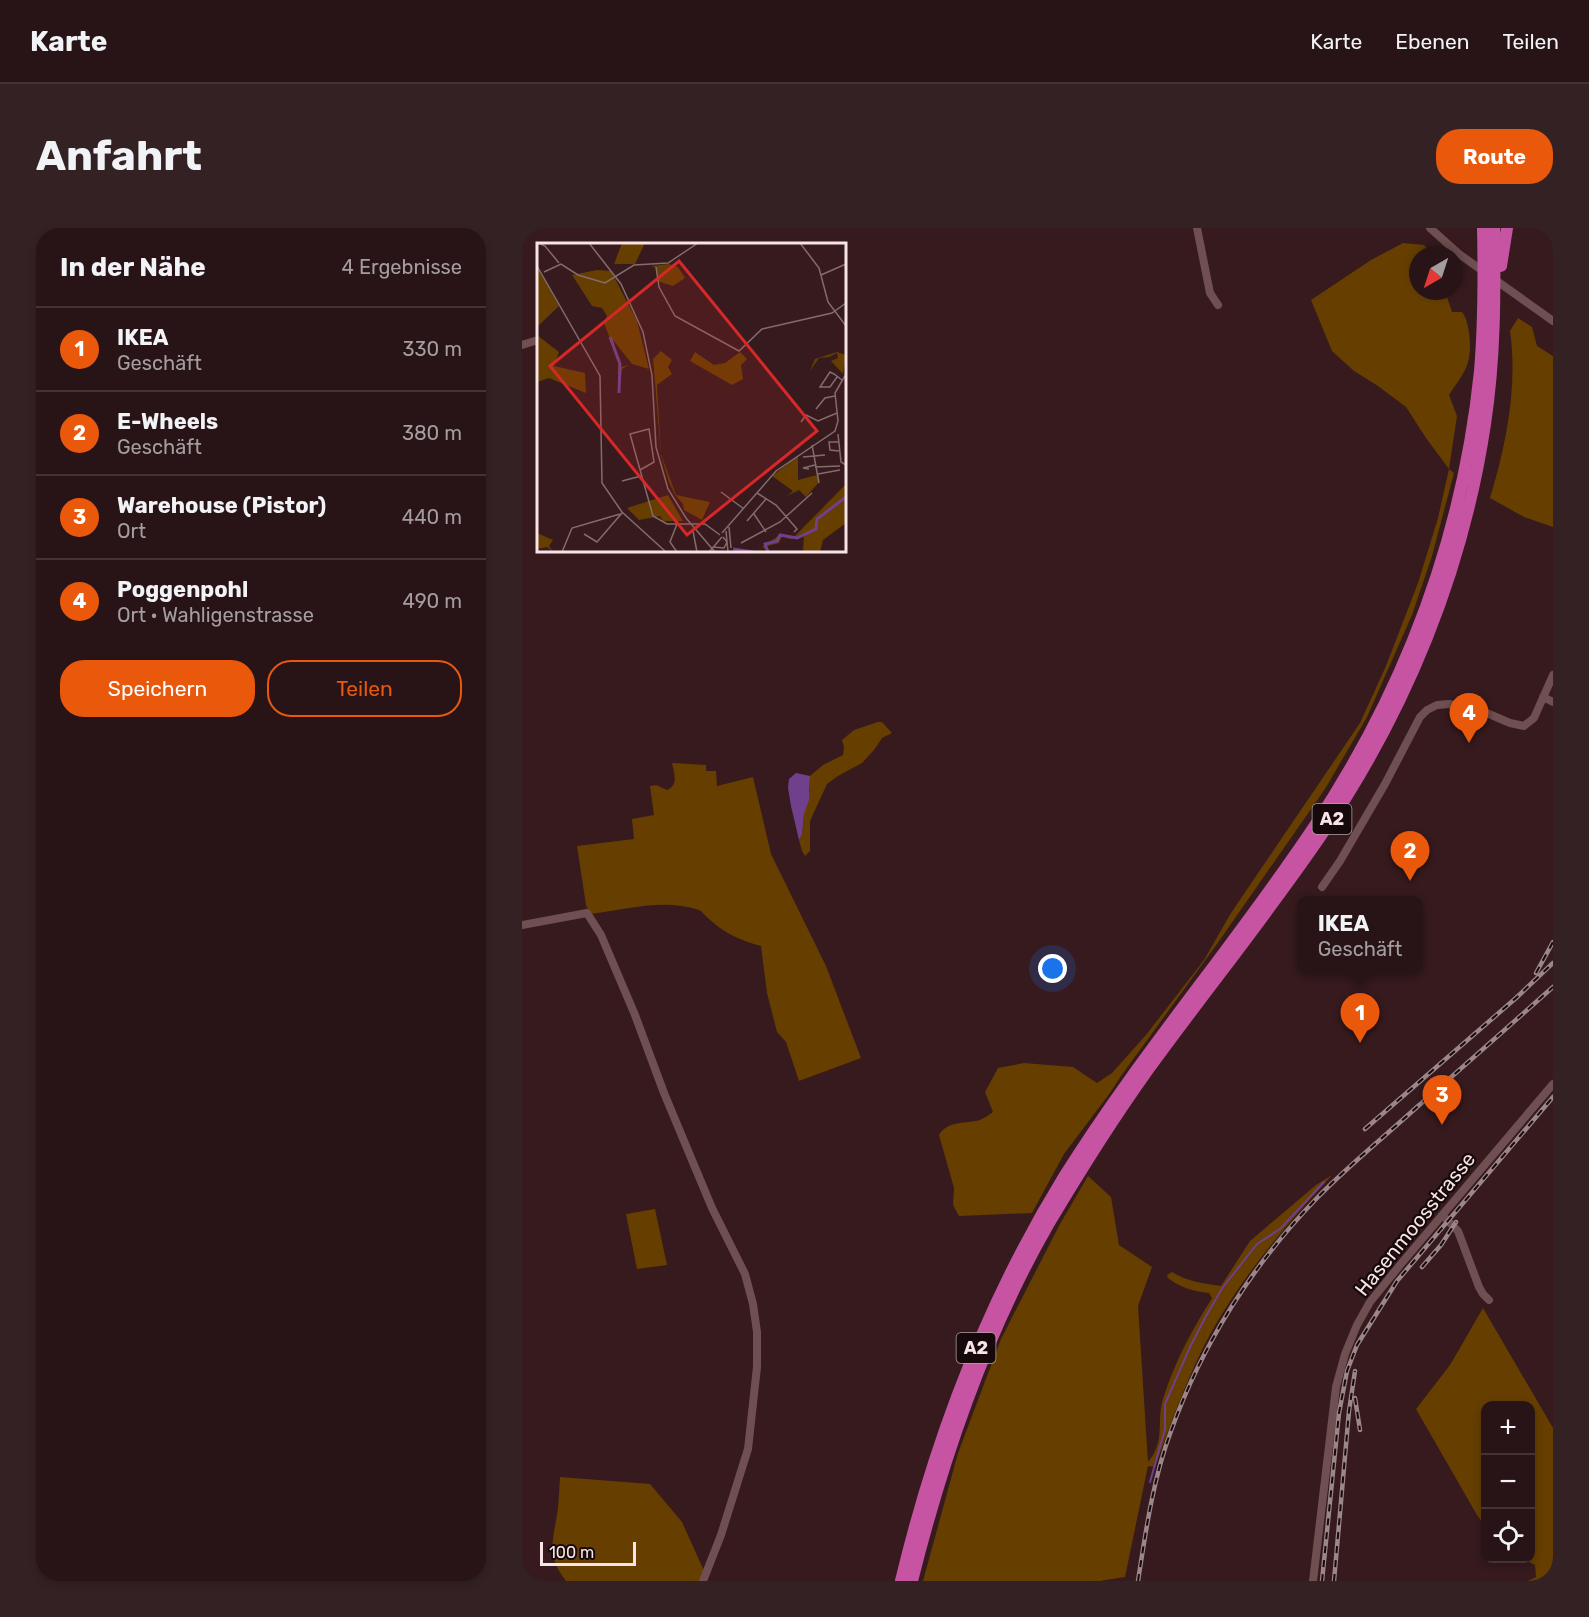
<!DOCTYPE html>
<html lang="de">
<head>
<meta charset="utf-8">
<style>
  :root { --surface:#281416; --page:#342123; --text:#f1f3f6; --muted:#a59ea1; --line:#443335; --accent:#ea580c }
  body { margin:0; font-family:Rubik,sans-serif; background:var(--page); color:var(--text) }
  .controls { position:absolute; right:18px; bottom:18px; display:grid; overflow:hidden; border-radius:12px; box-shadow:0 3px 9px #0003 }
  .controls button { width:54px; height:54px; display:grid; place-items:center; padding:0; border:0; border-bottom:2px solid var(--line); background:var(--surface); color:var(--text); font:30px sans-serif }
  .compass { position:absolute; left:887px; top:18px; width:54px; height:54px; border-radius:50%; background:var(--surface); box-shadow:0 3px 9px #0003; rotate:219deg }
  .scale { position:absolute; left:18px; bottom:15px; width:96px; box-sizing:border-box; padding-left:6px; border:3px solid #f8e4e6; border-top:0; font-size:16px; line-height:21px; white-space:nowrap; color:#f8e4e6; -webkit-text-stroke:4px #15090b; paint-order:stroke }
  .you { position:absolute; left:531px; top:741px; width:21px; height:21px; margin:-15px; border:4px solid #fff; border-radius:50%; background:#1a73e8; box-shadow:0 0 0 9px #1a73e833 }
  .badge { display:grid; place-items:center; width:39px; height:39px; border-radius:50%; background:var(--accent); color:#fff; font-size:20px; font-weight:700 }
  .pin { position:absolute; translate:-50% -50px; filter:drop-shadow(0 2px 3px #0008) }
  .pin::after { content:''; position:absolute; top:32px; width:21px; height:18px; background:inherit; clip-path:polygon(0 0,100% 0,50% 100%) }
  .popup { position:absolute; left:775px; top:668px; width:126px; height:78px; box-sizing:border-box; display:grid; place-content:center; border-radius:12px; background:var(--surface); filter:drop-shadow(0 2px 4px #0005); font-size:20px; white-space:nowrap; color:var(--muted) }
  .popup b { font-size:22px; color:var(--text) }
  .popup::after { content:''; position:absolute; left:50%; top:100%; margin-left:-12px; border:12px solid transparent; border-top-color:var(--surface) }
  .list { margin:0; padding:0; list-style:none }
  h2 { display:flex; justify-content:space-between; align-items:center; height:78px; margin:0; padding:0 24px; font-size:26px }
  h2 small { font-size:20px; font-weight:400; color:var(--muted) }
  .list li { display:grid; grid-template-columns:39px 1fr auto; gap:18px; align-items:center; box-sizing:border-box; height:84px; padding:0 24px; border-top:2px solid var(--line) }
  .list b { display:block; font-size:22px; white-space:nowrap }
  .list p { margin:0; font-size:20px; white-space:nowrap; color:var(--muted) }
  .list em { font-size:20px; font-style:normal; color:var(--muted) }
  .actions { display:flex; gap:12px; padding:18px 24px }
  .actions a { flex:1; padding:14px 0; border:2px solid var(--accent); border-radius:24px; text-align:center; font-size:21px; color:var(--accent) }
  .actions .main { background:var(--accent); color:#fff }
  .icon { flex:none; width:33px; height:33px; fill:none; stroke:currentColor; stroke-width:2; stroke-linecap:round; stroke-linejoin:round }
  .map { position:relative; flex:none; width:1031px; height:1353px; overflow:hidden; border-radius:24px }
  header { display:flex; align-items:center; gap:36px; box-sizing:border-box; height:84px; padding:0 30px; background:var(--surface); border-bottom:2px solid var(--line) }
  header strong { font-size:28px }
  nav { display:flex; gap:33px; margin-inline-start:auto; font-size:21px }
  .intro { display:flex; align-items:center; justify-content:space-between; box-sizing:border-box; height:144px; padding:0 36px }
  h1 { margin:0; font-size:42px }
  .button { padding:15px 27px; border-radius:24px; background:var(--accent); color:#fff; font-size:21px; font-weight:700 }
  main { display:flex; gap:36px; padding:0 36px }
  aside { flex:1; background:var(--surface); border-radius:24px; box-shadow:0 3px 9px #0003 }
  .map>svg:first-child { display:block }
  .green { fill:#653e00 }
  .water { fill:#70408c }
  .lines { fill:none; stroke-linecap:round; stroke-linejoin:round }
  .stream { stroke:#70408c; stroke-width:2 }
  .minor { stroke:#6f4f52; stroke-width:8 }
  .highway { stroke:#c754a3; stroke-width:12 }
  .rail-casing { stroke:#9d8689; stroke-width:4.5 }
  .rail { stroke:#15090b; stroke-width:2; stroke-dasharray:7; stroke-linecap:butt }
  .labels { text-anchor:middle; stroke-width:4.5; stroke-linejoin:round; paint-order:stroke }
  .shield { fill:#15090b; stroke:#b4a2a4; stroke-width:1.5 }
  .shield-label { font-size:18px; font-weight:bold; fill:#f8e4e6 }
  .street-label { font-size:20px; fill:#f8e4e6; stroke:#15090b }
  .inset-river { fill:none; stroke:#70408c; stroke-width:3 }
  .inset-road { fill:none; stroke:#846b6e; stroke-width:1.5 }
  .view { fill:#d62828; fill-opacity:0.15; stroke:#d62828; stroke-width:3 }
  .inset-edge { fill:none; stroke:#f8e4e6; stroke-width:3 }
</style>
</head>
<body>
<header>
<strong>Karte</strong>
<nav><a>Karte</a><a>Ebenen</a><a>Teilen</a></nav>
</header>
<div class="intro"><h1>Anfahrt</h1><a class="button">Route</a></div>
<main>
<aside>
<h2>In der Nähe<small>4 Ergebnisse</small></h2>
<ul class="list">
<li><span class="badge">1</span><div><b>IKEA</b><p>Geschäft</p></div><em>330 m</em></li>
<li><span class="badge">2</span><div><b>E-Wheels</b><p>Geschäft</p></div><em>380 m</em></li>
<li><span class="badge">3</span><div><b>Warehouse (Pistor)</b><p>Ort</p></div><em>440 m</em></li>
<li><span class="badge">4</span><div><b>Poggenpohl</b><p>Ort · Wahligenstrasse</p></div><em>490 m</em></li>
</ul>
<div class="actions"><a class="main">Speichern</a><a>Teilen</a></div>
</aside>
<div class="map">
<svg width="1031" height="1353" viewBox="0 0 1031 1353">
  <rect width="100%" height="100%" fill="#361a1e"/>
  <path class="green" d="M881,15L902,17L910,26L896,27V63H923L930,84H940C948,94 950,122 946,134C943,146 933,157 927,167L935,188L927,241L932,245L910,328L890,387L845,489L803,561L695,716L599,848L588,865L542,926L510,985L437,988L431,977L432,960L417,907C426,892 443,896 458,892C462,890 467,887 471,884L463,864L476,840L502,835L551,839L575,855L590,845L624,807L682,732L709,685L838,495L864,438L896,355L916,290L927,241L904,210L884,179L856,158L832,143L810,123L789,72L849,32Z
    M996,90L1010,99L1015,118L1031,128V299L1002,289L968,270C984,217 996,158 988,103Z
    M356,494H360L370,505L360,510L352,522L340,535L316,548L305,556L288,593V623L283,628L280,623L277,612L280,607L282,586L288,562V548L301,537L321,527L322,519L320,512L332,502Z
    M150,535L184,537V543H194L195,558L231,549L249,626L304,738L339,830L277,853L264,814L255,804L245,765L239,718C220,713 202,705 187,691C183,688 181,684 177,682C140,670 105,682 68,686L64,677L55,618L112,611L110,591L132,587L128,558L134,557L145,562C157,557 152,546 150,535Z
    M810,947C762,999 716,1053 683,1116C663,1156 648,1197 633,1239L626,1238L603,1349L578,1353H401L436,1225L479,1111L538,996L566,948L589,969L597,1017L630,1039L616,1078L626,1234C644,1213 634,1194 641,1171C652,1135 670,1102 690,1070L687,1065C670,1063 659,1060 646,1050L645,1047L650,1044C666,1054 681,1055 699,1058L728,1013L794,957Z
    M133,981L145,1037L115,1041L104,986Z
    M961,1080L1031,1200V1353H1006L1014,1349L1013,1337L1001,1331L1008,1330V1178H963V1298L955,1287L894,1181L928,1137Z
    M38,1249L128,1256L160,1294L183,1345L177,1353H44C25,1328 30,1316 35,1287C37,1275 37,1262 38,1249Z"/>
  <path class="water" d="M274,545L288,548L287,572L282,586L280,607L277,612L269,578L266,560L267,551Z"/>
  <g class="lines">
    <path class="stream" d="M628,1254L643,1201V1176L668,1119L684,1088L701,1059L735,1016L758,1001L802,954"/>
    <path class="minor" d="M675,0L688,65L696,77
      M908,0L937,26L1031,93
      M0,117L16,112
      M1021,469L1031,474
      M800,659L818,633L863,556L898,489L905,482L915,477L927,476L960,483L988,495L1002,498L1012,490L1031,447
      M0,697L65,685L79,707L113,787L142,865L190,980L223,1046L231,1076L235,1104V1139L226,1221L199,1307L181,1353
      M920,987L936,1003L957,1059L961,1066L967,1072
      M791,1353L814,1159L823,1126L835,1097L848,1074L878,1037L1031,856"/>
    <path class="highway" d="M979,38L985,0
      M379,1353C413,1211 465,1074 542,949C618,827 712,719 792,599C883,462 941,308 958,143C962,96 962,48 961,0
      M390,1353C421,1229 463,1106 527,995C558,943 590,892 625,843C683,763 745,687 800,606C884,483 941,343 963,196C973,131 973,65 972,0"/>
    <g class="rail-casing">
      <path id="rail" d="M1014,745L1031,714
        M843,901L994,770L1031,735
        M900,1039L919,1017L934,994
        M833,1170L838,1202
        M616,1353C624,1302 631,1251 649,1203C680,1116 731,1036 795,970C826,938 862,909 895,879C941,839 986,799 1031,759
        M800,1353L817,1185L825,1143L835,1117L875,1053L1031,869
        M812,1353L827,1183L833,1143"/>
    </g>
    <use href="#rail" class="rail"/>
  </g>
  <g class="labels">
    <g class="shield">
      <rect x="790.5" y="576" width="39" height="30" rx="4.5"/>
      <rect x="434.5" y="1105" width="39" height="30" rx="4.5"/>
    </g>
    <g class="shield-label">
      <text x="810" y="597">A2</text>
      <text x="454" y="1126">A2</text>
    </g>
    <g class="street-label">
      <text transform="translate(893 996) rotate(-51)" y="7">Hasenmoosstrasse</text>
    </g>
  </g>
  <g transform="translate(15 15)">
    <rect width="309" height="309" fill="#361a1e"/>
    <path d="M85,0H108L98,21H77ZM132,21L141,24L148,35L136,43L120,38V25L114,23ZM0,23L22,63L0,84ZM60,27L74,28L100,78L112,126L95,121L76,97L84,124L92,122L85,126L82,151L81,117L67,80L70,73L65,65L55,63L35,32ZM0,92L22,109L17,123L48,130L49,150L12,135L0,139ZM124,108L135,117L131,124L135,131L120,142L124,211L139,252L173,259L165,277L147,267L146,261L138,252L132,239L124,212L116,116ZM158,109L177,122L188,120L203,109L210,116L204,122L206,136L195,142L153,118ZM300,109L309,112L306,131L294,118L301,115L300,110L292,114L282,115L273,128L278,116ZM261,213V237L280,232L282,239L269,254L262,247L250,253L256,248L235,233ZM309,241V280L286,297L283,309H266L267,292L253,296L245,293L242,300L230,303L233,309L225,304L244,291L257,294ZM131,252L146,278H126L123,273L102,277L90,265ZM0,290L16,297L12,303L16,309L10,304L0,306Z" fill="#653e00"/>
    <path class="inset-river" d="M73,94L83,121L82,150M196,306L216,309M231,309L228,301L240,298L243,292L260,295L279,286L280,276L309,254"/>
    <path class="inset-road" d="M1,0L8,3L22,20M52,0L84,41L106,89L115,132L119,204L131,246L149,275L178,309M263,0L282,25L291,59L309,83M0,23L63,133L65,240L85,269L129,309M119,24L122,44L138,73L202,108L225,86L295,70L309,60M7,29L24,21L41,32L68,40L97,22L131,20L161,0M284,32L309,21M300,134L293,144H283L293,129L297,131L305,137M279,166L288,155L298,153M264,179L269,172L281,178L300,170M301,191L304,219L309,222M301,199H292L293,207L302,208M275,202L282,240M266,214L288,212M278,224L303,223M272,226L266,225L278,222M103,227L117,219L112,186L93,191L116,273L130,281H168L183,292M281,231L303,227M85,238L104,233M184,249L207,266M220,250L239,262L260,286L257,289M217,271L229,289M210,278L229,256M140,281L133,299L140,309M192,284L194,305M156,288L160,309M189,288L191,309M185,290L239,228L298,188L301,178L298,150L309,131M47,291L60,299L85,270M204,300L243,279L275,250M176,304L187,305L190,299L186,294M25,309L35,285L83,271M172,309L185,294"/>
    <path class="view" d="M142,18L280,188L150,292L13,123Z"/>
    <rect width="309" height="309" class="inset-edge"/>
  </g>
</svg>
<div class="controls">
<button>+</button>
<button>−</button>
<button><svg class="icon" aria-label="locate" viewBox="0 0 24 24"><circle cx="12" cy="12" r="6"/><path d="M12 2v4M12 18v4M2 12h4M18 12h4"/></svg></button>
</div>
<svg class="compass" viewBox="-18 -18 36 36"><path d="M0-13l5 13h-10z" fill="#e53935"/><path d="M0 13l5-13h-10z" fill="#a59ea1"/></svg>
<div class="scale">100 m</div>
<div class="you"></div>
<div class="pin badge" style="left:838px;top:815px">1</div>
<div class="popup"><b>IKEA</b>Geschäft</div>
<div class="pin badge" style="left:888px;top:653px">2</div>
<div class="pin badge" style="left:920px;top:897px">3</div>
<div class="pin badge" style="left:947px;top:515px">4</div>
</div>
</main>
</body>
</html>
